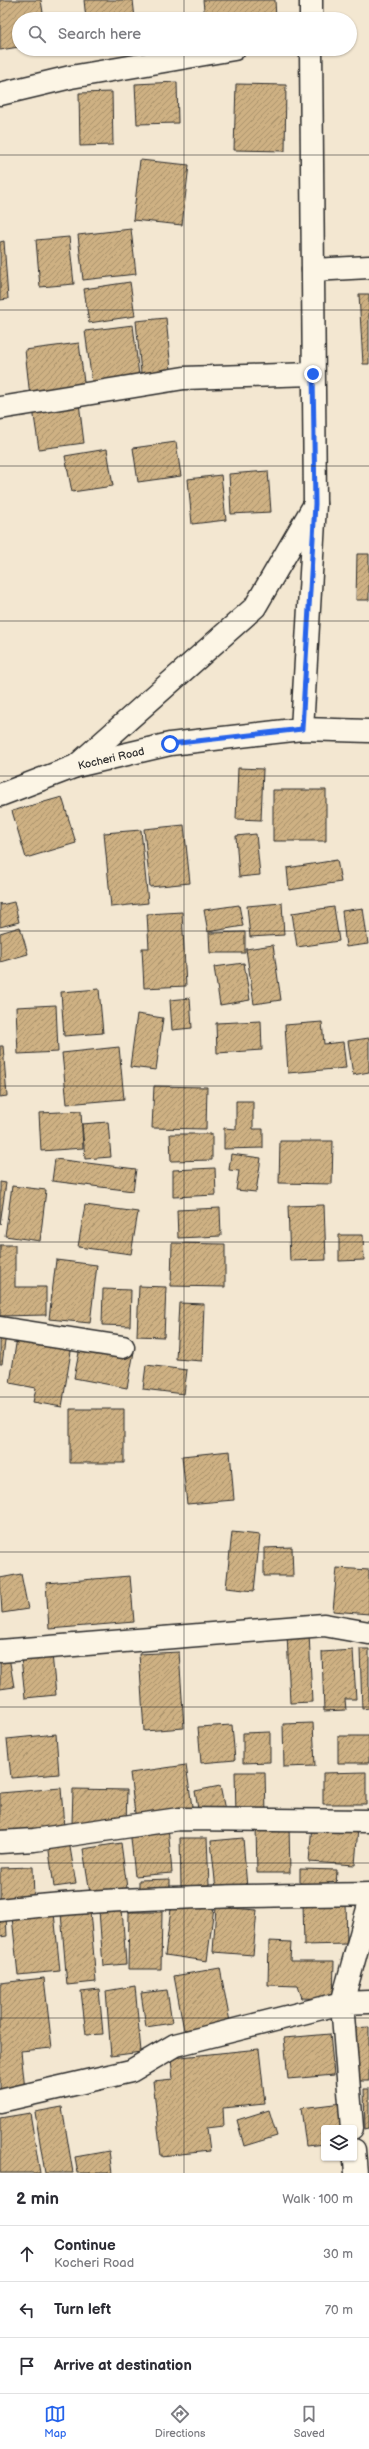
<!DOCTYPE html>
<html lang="en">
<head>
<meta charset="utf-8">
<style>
  :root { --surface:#fff; --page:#f2f2f3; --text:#2b2b33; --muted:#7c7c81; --line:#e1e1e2; --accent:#2563eb }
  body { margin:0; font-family:"Balsamiq Sans",sans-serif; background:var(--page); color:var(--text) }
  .controls { position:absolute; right:12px; bottom:12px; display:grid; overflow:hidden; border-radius:4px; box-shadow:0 1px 3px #0004 }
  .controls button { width:36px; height:36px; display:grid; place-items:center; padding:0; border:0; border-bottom:1px solid var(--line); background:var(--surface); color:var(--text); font:20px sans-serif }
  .stop { position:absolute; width:12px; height:12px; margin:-9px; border:3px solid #2563eb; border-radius:50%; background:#fff }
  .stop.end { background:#2563eb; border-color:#fff; box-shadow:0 1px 4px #0008 }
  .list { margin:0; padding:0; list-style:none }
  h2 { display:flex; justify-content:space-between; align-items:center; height:52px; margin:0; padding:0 16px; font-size:17px }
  h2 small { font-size:13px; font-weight:400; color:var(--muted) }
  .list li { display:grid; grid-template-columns:26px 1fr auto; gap:12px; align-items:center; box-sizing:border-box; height:56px; padding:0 16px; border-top:1px solid var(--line) }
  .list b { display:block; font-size:15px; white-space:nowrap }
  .list p { margin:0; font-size:13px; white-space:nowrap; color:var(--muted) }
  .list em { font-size:13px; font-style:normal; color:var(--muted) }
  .icon { flex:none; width:22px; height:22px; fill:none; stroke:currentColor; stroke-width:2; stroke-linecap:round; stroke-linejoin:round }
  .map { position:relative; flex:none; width:369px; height:2173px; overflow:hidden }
  .search { position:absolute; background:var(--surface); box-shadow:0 1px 3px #0004; left:12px; right:12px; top:12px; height:44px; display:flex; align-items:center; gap:10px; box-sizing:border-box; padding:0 14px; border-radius:22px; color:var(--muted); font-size:15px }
  .sheet { height:220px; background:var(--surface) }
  nav { display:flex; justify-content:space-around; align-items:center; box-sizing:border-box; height:56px; border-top:1px solid var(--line); background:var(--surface); font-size:11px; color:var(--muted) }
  nav a { display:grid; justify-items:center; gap:2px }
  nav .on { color:var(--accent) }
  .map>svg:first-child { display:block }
  .building { fill:url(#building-hatch); stroke:#2b2b2b }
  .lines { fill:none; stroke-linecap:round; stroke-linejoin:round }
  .minor-casing { stroke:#2b2b2b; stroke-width:25 }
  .tertiary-casing { stroke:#2b2b2b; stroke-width:25 }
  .secondary-casing { stroke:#2b2b2b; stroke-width:25 }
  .minor { stroke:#fcf5e5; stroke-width:22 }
  .tertiary { stroke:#fcf5e5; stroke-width:22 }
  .secondary { stroke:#fcf5e5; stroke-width:22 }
  .route { stroke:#2563eb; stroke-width:5 }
  .grid { fill:none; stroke:#2b2b2b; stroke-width:1; stroke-opacity:0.55 }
  .labels { text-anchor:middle; stroke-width:3; stroke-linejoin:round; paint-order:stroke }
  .street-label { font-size:11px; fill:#2b2b2b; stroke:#fcf5e5 }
</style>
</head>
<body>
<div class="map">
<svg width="369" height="2173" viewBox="0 0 369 2173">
  <defs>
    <pattern id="building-hatch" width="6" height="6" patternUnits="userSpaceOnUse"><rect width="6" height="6" fill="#ceb183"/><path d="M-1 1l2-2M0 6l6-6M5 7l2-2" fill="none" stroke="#a7906b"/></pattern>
  </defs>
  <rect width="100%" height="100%" fill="#f3e7d1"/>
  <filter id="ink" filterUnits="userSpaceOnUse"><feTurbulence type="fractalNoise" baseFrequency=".025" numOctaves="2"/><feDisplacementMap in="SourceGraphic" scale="8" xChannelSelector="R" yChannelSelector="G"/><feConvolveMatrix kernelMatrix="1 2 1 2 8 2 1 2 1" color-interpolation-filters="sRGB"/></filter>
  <g filter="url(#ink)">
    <path class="building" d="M0,0H41L44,19H19V47L0,50Z
      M84,0H133L135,19H86Z
      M203,0H275L276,19H205Z
      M177,82L178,123L137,124L135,84Z
      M236,84L286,85L285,151L234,150Z
      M112,92L113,145L80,146L79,93Z
      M140,160L189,165L182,225L133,220Z
      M131,229L136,274L83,280L78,235Z
      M69,237L74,284L40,287L36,240Z
      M4,241L8,299L0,300V242Z
      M130,282L135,316L89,323L84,289Z
      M359,294H369V364H363Z
      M166,318L171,370L141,373L136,321Z
      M133,325L140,384L93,390L85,331Z
      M79,343L85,390L30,397L25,350Z
      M79,403L84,443L39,449L33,409Z
      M176,442L181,476L138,482L133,448Z
      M107,449L113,486L72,492L65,456Z
      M268,471L271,512L231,514L229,474Z
      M221,475L226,520L192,524L188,479Z
      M357,554H369V600H356Z
      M238,768L263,769L261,820L236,819Z
      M273,790H326V841H273Z
      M62,797L76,843L26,858L12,811Z
      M184,825L190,883L150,887L144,829Z
      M141,830L148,903L111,907L104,833Z
      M256,834L260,875L239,877L236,836Z
      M337,860L341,882L289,890L287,868Z
      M14,902L19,922L0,927V903L1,905Z
      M282,903L284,935L250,937L247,906Z
      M239,905L243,926L208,932L204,910Z
      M334,907L339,941L297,947L292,913Z
      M363,908L368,944L346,947L342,911Z
      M182,912L186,986L144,988L142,948H149L147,914Z
      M20,927L28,954L0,962V933Z
      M245,932V953H210L209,933Z
      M273,945L281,1000L254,1004L246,949Z
      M244,963L250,1000L220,1005L214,967Z
      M99,989L103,1033L64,1036L61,992Z
      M190,998L192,1028L172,1030L170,1000Z
      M56,1005L58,1052L18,1054L16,1007Z
      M137,1014L163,1018L156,1070L130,1067Z
      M261,1021L262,1050L217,1053L216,1023Z
      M322,1022L324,1044L343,1042L346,1068L288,1073L285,1025Z
      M369,1038V1072L353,1075L348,1041Z
      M0,1046H3L7,1096L0,1097Z
      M119,1047L124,1099L67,1104L62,1053Z
      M154,1086L207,1087L206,1129L152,1128Z
      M236,1101H253V1129H263V1148L224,1149V1128L236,1129Z
      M81,1111L83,1148L41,1151L39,1113Z
      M108,1122L111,1157L85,1159L82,1124Z
      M170,1134H212V1160L171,1161Z
      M280,1141H333L332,1184L279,1183Z
      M231,1154L261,1158L256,1192L236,1190L239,1171L229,1170Z
      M55,1159L136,1169L133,1191L52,1181Z
      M215,1168L216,1195L173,1197V1170Z
      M0,1182L6,1183L0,1224Z
      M12,1186L46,1190L40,1241L5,1236Z
      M85,1205L138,1212L131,1254L78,1247Z
      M324,1205L326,1260L290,1261L288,1206Z
      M220,1208L221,1236L178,1238L177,1210Z
      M339,1235H363L364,1260L339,1261Z
      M172,1243L225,1244V1287L171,1286Z
      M0,1245H15V1287H46V1315L0,1316Z
      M56,1260L97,1265L90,1323L49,1319Z
      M139,1286L166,1287L164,1337L137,1336Z
      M103,1289L131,1290L130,1326L102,1325Z
      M179,1303L204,1304L202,1361L176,1359Z
      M18,1331L73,1339L62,1407L33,1402L36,1388L10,1383Z
      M0,1334H6L2,1364H0Z
      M81,1342L134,1352L127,1388L74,1378Z
      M146,1365L187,1370L184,1394L143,1389Z
      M70,1409H124V1463H70Z
      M230,1451L234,1500L187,1504L182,1456Z
      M232,1532L260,1535L254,1591L226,1588Z
      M292,1547L293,1576H264V1548Z
      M337,1568L369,1570V1614L333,1611Z
      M21,1574L28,1609L2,1613L0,1578Z
      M130,1576L134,1622L49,1629L46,1583Z
      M309,1632L312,1702L290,1703L287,1633Z
      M360,1649H369V1708L362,1709Z
      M353,1650L356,1699H345L346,1710L324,1711L322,1652Z
      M179,1652L184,1728L144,1731L139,1654Z
      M52,1654L56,1695L25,1698L21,1657Z
      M9,1657L14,1687L0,1689V1659Z
      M313,1723L315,1766L284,1767L283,1724Z
      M232,1725L235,1760L201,1763L198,1727Z
      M270,1732V1762L243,1763V1733Z
      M56,1734L59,1774L11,1778L7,1739Z
      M338,1736H369V1763H338Z
      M186,1765L193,1814L136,1821L130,1773Z
      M235,1772H265L266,1815H236Z
      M366,1772V1804H323V1773Z
      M220,1786L225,1810L199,1815L195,1791Z
      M61,1788L64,1827L0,1832V1793Z
      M73,1789L127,1790L126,1825L72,1824Z
      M312,1824L358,1828L355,1865L309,1862Z
      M168,1826L172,1873L135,1876L130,1829Z
      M256,1826H289L290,1873H257Z
      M180,1838H207L209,1885L181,1886Z
      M243,1838L247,1888L216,1890L211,1841Z
      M69,1841L76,1884L54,1887L48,1844Z
      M121,1843L127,1888L90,1893L83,1849Z
      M33,1867L34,1900L0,1902V1868Z
      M300,1869L337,1870L336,1887L300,1886Z
      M170,1879V1893L139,1894V1880Z
      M172,1902L214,1907L207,1961L165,1955Z
      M346,1902L347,1944L304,1945L303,1903Z
      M216,1907L257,1910L253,1955L213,1952Z
      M122,1908L126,1964L103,1966L99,1910Z
      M90,1911L96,1982L67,1985L61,1913Z
      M129,1912H162L161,1969H128Z
      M54,1913L60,1971L18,1975L12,1917Z
      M0,1915H6L7,1936L0,1937Z
      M269,1941L291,1942L290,1961H334L333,1999L302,1998L298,1986L268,1985Z
      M220,1968L230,2022L184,2030L174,1976Z
      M44,1978L52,2048L21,2051L25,2090L0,2092V1983Z
      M135,1986L141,2052L111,2056L106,1991Z
      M99,1989L103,2034L86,2035L81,1991Z
      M167,1990L172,2023L146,2027L141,1993Z
      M369,2027V2081H356L352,2028Z
      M330,2034L334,2075L288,2079L284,2038Z
      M259,2049L265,2104L223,2108L224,2126L207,2128L210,2151L161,2156L153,2081L173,2079L171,2058Z
      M364,2089H369V2128L365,2129Z
      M342,2103L345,2128H324V2144L306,2146L301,2108Z
      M62,2107L73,2173H45L35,2112Z
      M269,2110L277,2136L244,2146L237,2120Z
      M30,2113L40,2173H0V2118Z
      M109,2151L112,2173H78L75,2157Z"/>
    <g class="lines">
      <g class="minor-casing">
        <path id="minor" d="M0,94L71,77L234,49
          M313,270L369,267
          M0,408L184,378L313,374
          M302,729L315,504
          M0,1328L123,1347
          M0,1651L324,1625L369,1633
          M0,1842L34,1840L179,1819L369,1821
          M0,1910C122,1896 246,1896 369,1894
          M0,2101L131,2071L175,2045L342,2003L369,2002
          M352,2128L342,2003L369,1905
          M354,2150L356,2173"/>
      </g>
      <g class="tertiary-casing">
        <path id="tertiary" d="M311,0V19
          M76,766L255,607L315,504L311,49"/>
      </g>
      <g class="secondary-casing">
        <path id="secondary" d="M0,795L76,766L170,744L302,729L369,731"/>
      </g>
      <use href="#minor" class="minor"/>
      <use href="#tertiary" class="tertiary"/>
      <use href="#secondary" class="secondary"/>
    </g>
  </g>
  <g class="lines" filter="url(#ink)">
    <path class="route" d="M170,744L302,729L315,504L313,374"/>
  </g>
  <path class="grid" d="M184,0V19M184,49V2173M0,155H369M0,310H369M0,466H369M0,621H369M0,776H369M0,931H369M0,1086H369M0,1242H369M0,1397H369M0,1552H369M0,1707H369M0,1863H369M0,2018H369"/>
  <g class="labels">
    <g class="street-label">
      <text transform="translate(111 758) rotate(-13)" y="4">Kocheri Road</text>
    </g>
  </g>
</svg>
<div class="controls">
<button><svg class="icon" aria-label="layers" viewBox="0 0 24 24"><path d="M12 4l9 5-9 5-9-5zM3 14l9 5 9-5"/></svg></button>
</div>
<div class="stop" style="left:170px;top:744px"></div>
<div class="stop end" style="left:313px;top:374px"></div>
<div class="search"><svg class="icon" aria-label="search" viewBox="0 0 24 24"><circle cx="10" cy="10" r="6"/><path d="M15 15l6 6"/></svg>Search here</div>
</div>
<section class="sheet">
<h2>2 min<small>Walk · 100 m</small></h2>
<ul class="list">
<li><svg class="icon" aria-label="ahead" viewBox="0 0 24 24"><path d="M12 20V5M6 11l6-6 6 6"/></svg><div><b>Continue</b><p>Kocheri Road</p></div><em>30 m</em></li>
<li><svg class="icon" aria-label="left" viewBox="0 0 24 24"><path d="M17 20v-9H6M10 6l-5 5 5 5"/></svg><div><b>Turn left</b></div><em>70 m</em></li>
<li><svg class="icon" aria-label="arrive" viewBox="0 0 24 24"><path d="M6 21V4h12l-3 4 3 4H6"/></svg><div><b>Arrive at destination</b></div></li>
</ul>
</section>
<nav>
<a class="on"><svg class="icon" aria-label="map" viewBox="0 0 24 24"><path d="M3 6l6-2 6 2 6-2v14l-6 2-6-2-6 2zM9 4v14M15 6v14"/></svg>Map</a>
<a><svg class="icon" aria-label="directions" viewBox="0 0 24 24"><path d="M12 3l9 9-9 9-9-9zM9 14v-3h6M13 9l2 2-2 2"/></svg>Directions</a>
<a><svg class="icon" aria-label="saved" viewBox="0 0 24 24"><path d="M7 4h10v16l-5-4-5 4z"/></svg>Saved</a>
</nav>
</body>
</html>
